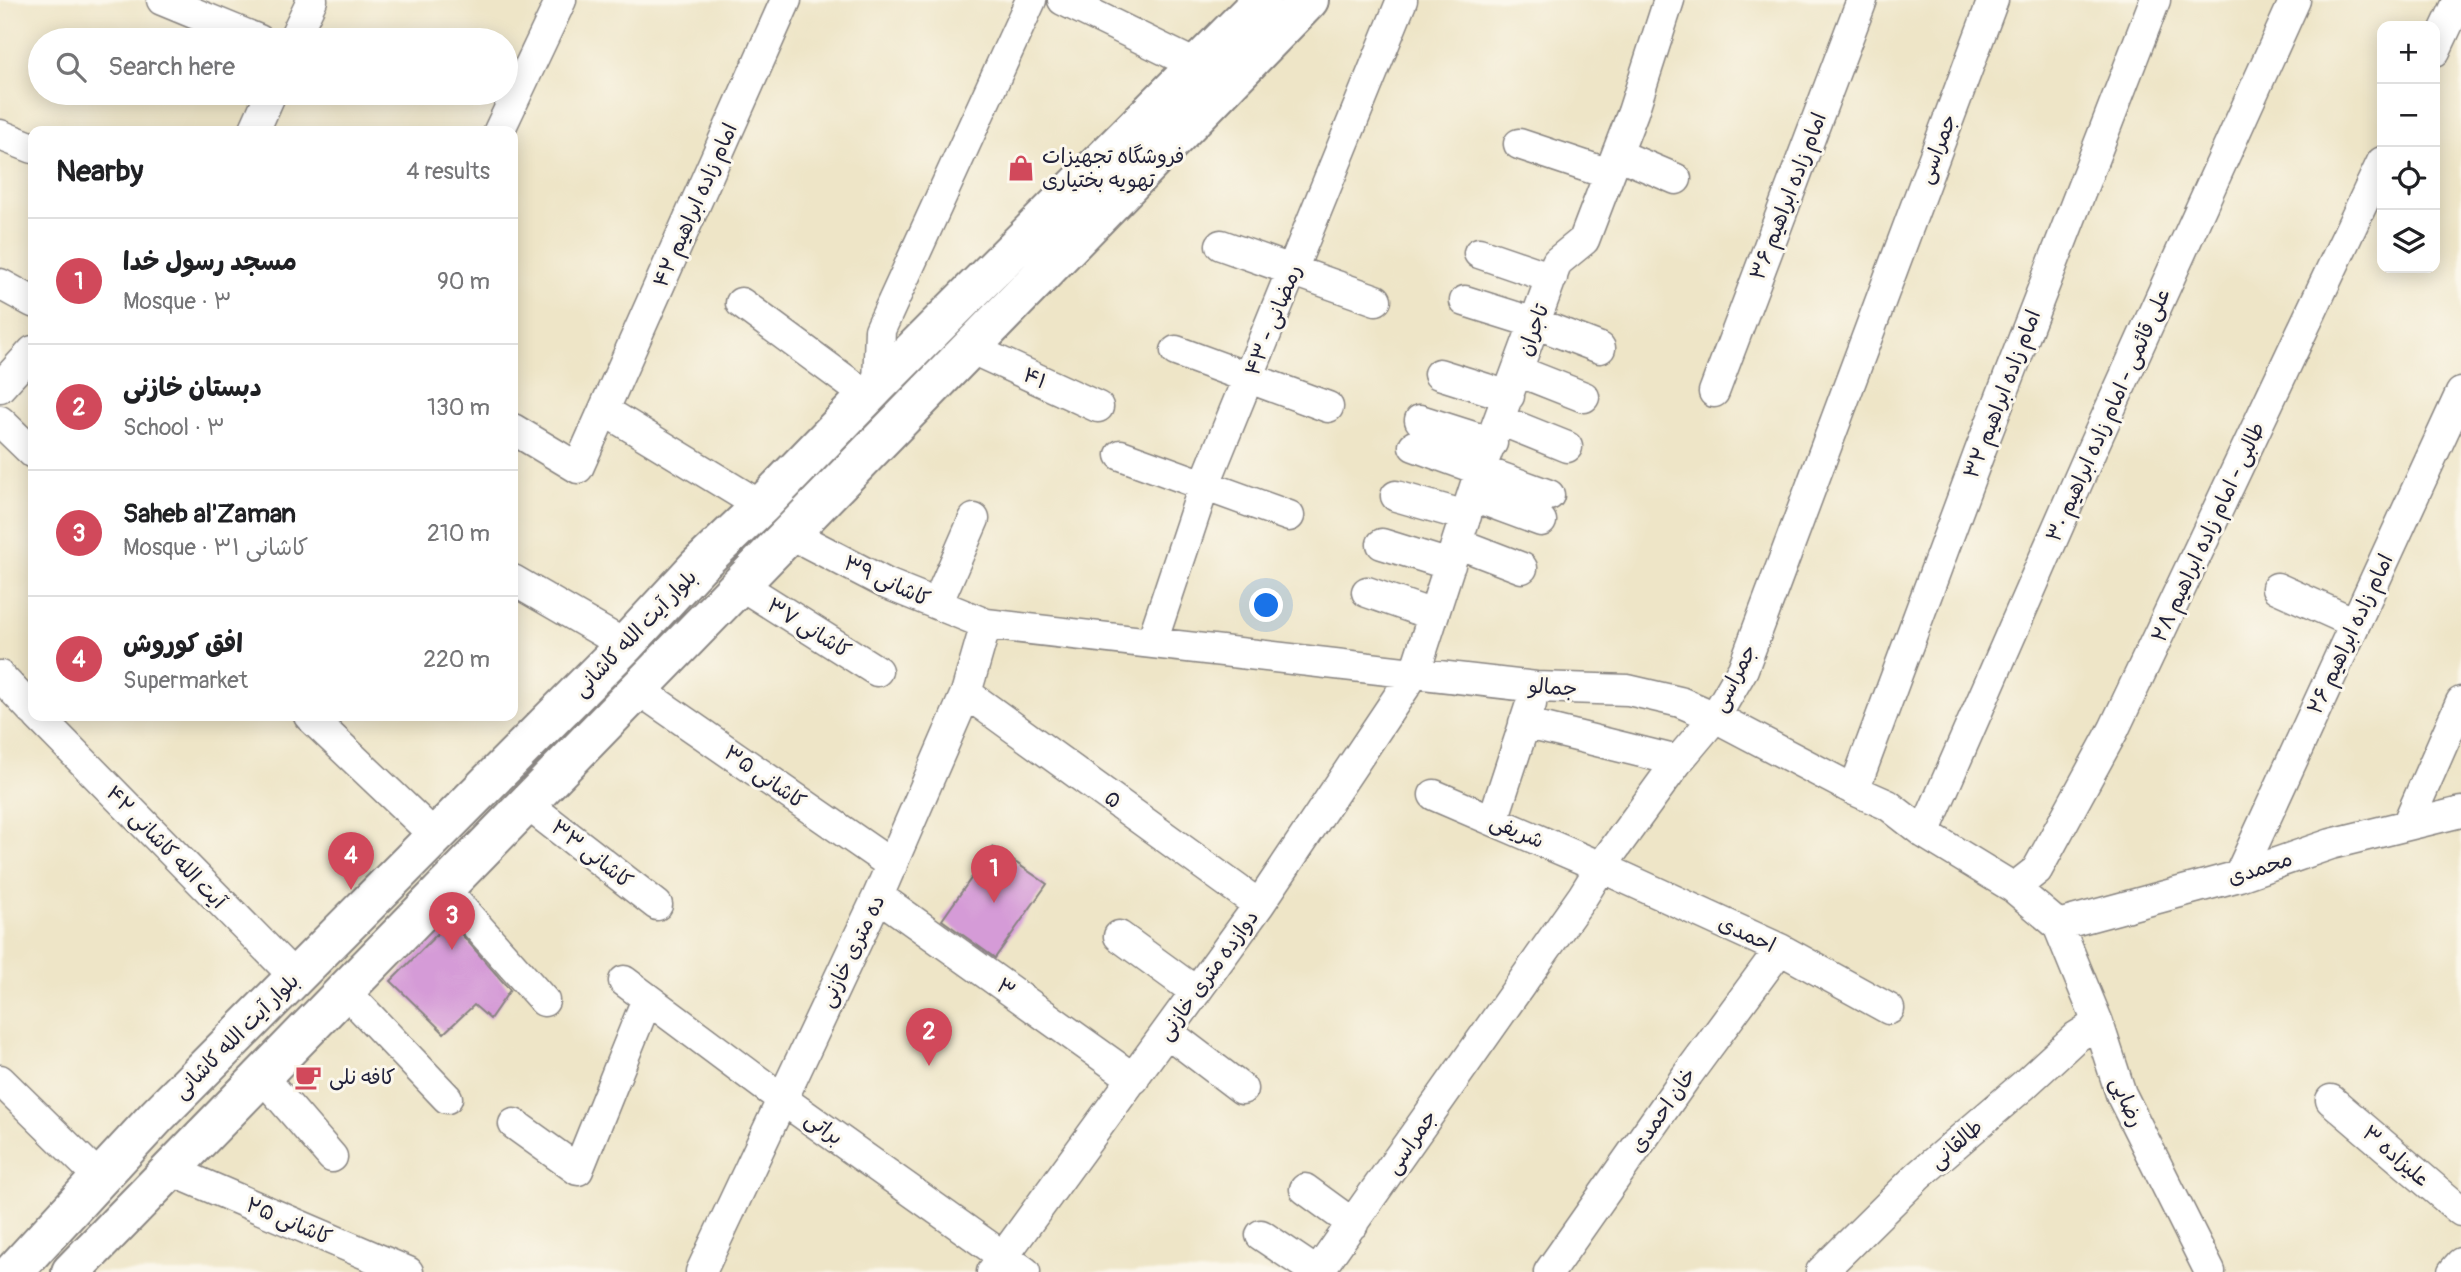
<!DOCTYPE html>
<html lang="en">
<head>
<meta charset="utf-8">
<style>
  :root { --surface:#fff; --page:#f2f2f2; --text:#202124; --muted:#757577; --line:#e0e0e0; --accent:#d1495b }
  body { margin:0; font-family:Pangolin,"Playpen Sans Arabic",sans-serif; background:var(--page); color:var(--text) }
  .controls { position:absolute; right:21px; top:21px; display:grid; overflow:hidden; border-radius:14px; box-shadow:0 4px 18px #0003 }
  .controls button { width:63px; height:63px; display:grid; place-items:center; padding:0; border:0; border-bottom:2px solid var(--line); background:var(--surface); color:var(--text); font:35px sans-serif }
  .you { position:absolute; left:1267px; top:606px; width:24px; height:24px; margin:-18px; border:5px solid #fff; border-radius:50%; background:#1a73e8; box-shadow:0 0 0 10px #1a73e833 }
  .badge { display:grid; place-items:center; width:46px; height:46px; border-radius:50%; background:var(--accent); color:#fff; font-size:23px; font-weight:700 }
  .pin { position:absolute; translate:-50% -58px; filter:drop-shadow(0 2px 4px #0008) }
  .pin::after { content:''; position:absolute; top:37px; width:24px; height:21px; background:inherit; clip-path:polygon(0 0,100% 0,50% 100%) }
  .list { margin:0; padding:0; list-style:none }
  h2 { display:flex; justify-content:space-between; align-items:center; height:91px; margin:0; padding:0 28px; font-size:30px }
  h2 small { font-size:23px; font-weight:400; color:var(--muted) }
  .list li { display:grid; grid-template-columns:46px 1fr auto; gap:21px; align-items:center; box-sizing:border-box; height:126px; padding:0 28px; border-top:2px solid var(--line) }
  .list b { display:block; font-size:26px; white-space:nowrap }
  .list p { margin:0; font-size:23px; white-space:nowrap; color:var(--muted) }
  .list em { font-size:23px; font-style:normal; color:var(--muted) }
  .icon { flex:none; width:38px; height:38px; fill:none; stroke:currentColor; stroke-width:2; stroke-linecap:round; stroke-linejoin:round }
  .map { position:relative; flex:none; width:2461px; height:1272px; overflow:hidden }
  .search { position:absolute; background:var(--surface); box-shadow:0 4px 18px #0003; left:28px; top:28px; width:490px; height:77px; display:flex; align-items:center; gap:18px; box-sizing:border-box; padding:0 24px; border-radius:38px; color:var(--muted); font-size:26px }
  .panel { position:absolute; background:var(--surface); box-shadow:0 4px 18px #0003; left:28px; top:126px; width:490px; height:595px; border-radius:14px }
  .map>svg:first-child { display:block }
  .building { fill:#d59bd7 }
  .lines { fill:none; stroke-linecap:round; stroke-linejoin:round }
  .minor-casing { stroke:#888481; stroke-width:33 }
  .secondary-casing { stroke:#888481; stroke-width:42 }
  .minor { stroke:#fff; stroke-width:30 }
  .secondary { stroke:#fff; stroke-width:38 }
  .labels { text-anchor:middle; stroke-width:6; stroke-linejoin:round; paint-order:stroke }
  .street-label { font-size:21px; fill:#22223b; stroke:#fbf7ec }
  .poi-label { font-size:21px; fill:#22223b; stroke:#fbf7ec; text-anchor:start }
</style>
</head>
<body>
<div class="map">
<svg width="2461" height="1272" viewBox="0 0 2461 1272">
  <rect width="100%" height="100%" fill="#fbf7ec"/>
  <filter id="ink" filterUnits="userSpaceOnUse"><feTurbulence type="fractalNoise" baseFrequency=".0143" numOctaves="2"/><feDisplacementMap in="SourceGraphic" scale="14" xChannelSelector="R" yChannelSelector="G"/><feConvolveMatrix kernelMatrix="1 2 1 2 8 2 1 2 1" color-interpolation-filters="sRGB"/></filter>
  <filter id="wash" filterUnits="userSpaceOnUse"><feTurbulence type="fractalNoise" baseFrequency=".00686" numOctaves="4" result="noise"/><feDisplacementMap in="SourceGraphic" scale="28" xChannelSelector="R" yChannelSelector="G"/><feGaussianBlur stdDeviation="1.57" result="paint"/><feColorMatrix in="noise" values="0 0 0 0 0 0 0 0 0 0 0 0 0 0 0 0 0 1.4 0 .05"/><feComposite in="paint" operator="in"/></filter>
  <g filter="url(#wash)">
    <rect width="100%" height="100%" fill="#eee5c7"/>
    <g id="blocks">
      <path class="building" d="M993,847L1047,884L995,958L942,920Z
        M450,921L510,990L490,1019L474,1005L444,1033L391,981Z"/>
    </g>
  </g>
  <g filter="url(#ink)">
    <use href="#blocks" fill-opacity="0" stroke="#888481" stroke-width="2"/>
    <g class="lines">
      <g class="minor-casing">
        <path id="minor" d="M162,0L259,40
          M1063,0L1198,66
          M293,40L312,0
          M2435,51L2459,0
          M254,131L271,93
          M499,131L561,0
          M0,135L33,148
          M1519,144L1609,174
          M1617,154L1676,179
          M1221,245L1376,300
          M1479,253L1552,278
          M0,284L33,302
          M1465,301L1535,323L1600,348
          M741,303L867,396
          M972,349L1098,407
          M1176,351L1328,407
          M1518,371L1584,397
          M1439,374L1509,396
          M878,385L880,330L1031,0
          M0,387L33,351
          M1714,392L1862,0
          M605,411L761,506
          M1420,420L1492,443
          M1500,420L1567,447
          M0,421L33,453
          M513,429L578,468L786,0
          M1414,446L1549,495
          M1121,455L1289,516
          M1396,496L1466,516
          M1473,496L1541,521
          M791,534L887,584L986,624L1536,687L1628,690L1680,702L1715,717L1854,790L1888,805L1924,833L2014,888L2058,925L2098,1023L2121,1094L2210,1272
          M1457,543L1522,568
          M1382,544L1450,565
          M513,580L625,645
          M741,585L877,671
          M2277,588L2355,623
          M1367,592L1433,615
          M937,604L974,519
          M1152,642L1204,486L1402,0
          M0,676L33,711
          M639,690L892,865
          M966,693L1259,905
          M38,716L295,977
          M309,716L434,835
          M1524,723L1678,761
          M1854,790L1980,451L2155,0
          M1434,795L1601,867L1780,949L1889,1009
          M527,804L657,905
          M1493,820L1531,704
          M2407,825L2461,702
          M1924,833L2092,449L2295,0
          M2239,876L2461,393
          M2014,888L2037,870L2114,729L2382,162
          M444,889L544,1001
          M878,896L1134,1079
          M2058,925L2239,876L2331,844L2461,812
          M1119,936L1196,992
          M624,981L782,1099L1025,1272
          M345,991L447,1098
          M1167,1032L1242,1089
          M262,1076L332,1157
          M0,1080L101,1179
          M2331,1100L2461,1211
          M514,1124L578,1170L647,999
          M170,1170L408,1272
          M1305,1189L1353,1224
          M1261,1235L1316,1272
          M701,1272L878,896L966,693L986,624
          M992,1272L1259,905L1415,672L1481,468L1557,262L1584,240L1633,112L1669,0
          M1318,1272L1583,896L1601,867L1678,761L1715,717L1743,669L1993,0
          M1549,1272L1688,1074L1780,949
          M1821,1272L1918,1176L2024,1085L2076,1037L2098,1023
          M2453,1272L2461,1263"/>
      </g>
      <g class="secondary-casing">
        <path id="secondary" d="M13,1272L157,1116L625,645L698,566L761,506L878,385L1262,0
          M71,1272L1309,0"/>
      </g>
      <use href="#minor" class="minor"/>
      <use href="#secondary" class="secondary"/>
    </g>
  </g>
  <defs>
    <g id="shop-bare" transform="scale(2.1)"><path d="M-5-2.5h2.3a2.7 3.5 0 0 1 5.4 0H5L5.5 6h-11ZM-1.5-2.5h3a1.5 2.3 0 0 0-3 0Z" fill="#d1495b" stroke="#fbf7ec" stroke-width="2.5" paint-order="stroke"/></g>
    <g id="cafe-bare" transform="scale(2.1)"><path d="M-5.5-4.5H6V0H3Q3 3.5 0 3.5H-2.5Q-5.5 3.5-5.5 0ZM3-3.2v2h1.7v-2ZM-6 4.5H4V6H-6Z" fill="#d1495b" stroke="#fbf7ec" stroke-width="2.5" paint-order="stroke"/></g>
  </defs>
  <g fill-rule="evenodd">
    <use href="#shop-bare" x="1021" y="168"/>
    <use href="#cafe-bare" x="308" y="1077"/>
  </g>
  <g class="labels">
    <g class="street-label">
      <text transform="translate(1937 149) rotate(-69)" y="7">جمراسی</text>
      <text transform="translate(1788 196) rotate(-69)" y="7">امام زاده ابراهیم ۳۶</text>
      <text transform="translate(695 205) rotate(-66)" y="7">امام زاده ابراهیم ۴۲</text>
      <text transform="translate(1273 320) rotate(-68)" y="7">رمضانی - ۴۳</text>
      <text transform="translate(1533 330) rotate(-70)" y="7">تاجران</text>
      <text transform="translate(1035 378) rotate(25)" y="7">۴۱</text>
      <text transform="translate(2002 394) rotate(-69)" y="7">امام زاده ابراهیم ۳۲</text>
      <text transform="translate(2108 415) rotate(-66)" y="7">علی قائمی - امام زاده ابراهیم ۳۰</text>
      <text transform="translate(2208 532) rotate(-65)" y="7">طالبی - امام زاده ابراهیم ۲۸</text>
      <text transform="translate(887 581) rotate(25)" y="7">کاشانی ۳۹</text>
      <text transform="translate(809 628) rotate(32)" y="7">کاشانی ۳۷</text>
      <text transform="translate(635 633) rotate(-46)" y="7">بلوار آیت الله کاشانی</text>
      <text transform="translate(2350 634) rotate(-65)" y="7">امام زاده ابراهیم ۲۶</text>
      <text transform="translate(1734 678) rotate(-63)" y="7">جمراسی</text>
      <text transform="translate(1553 687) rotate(4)" y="7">جمالو</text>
      <text transform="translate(765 777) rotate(35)" y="7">کاشانی ۳۵</text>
      <text transform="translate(1113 799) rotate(36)" y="7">۵</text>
      <text transform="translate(1517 831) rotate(23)" y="7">شریفی</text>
      <text transform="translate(166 847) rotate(46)" y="7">آیت الله کاشانی ۴۲</text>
      <text transform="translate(592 854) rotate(38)" y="7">کاشانی ۳۳</text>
      <text transform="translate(2260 868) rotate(-18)" y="7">محمدی</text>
      <text transform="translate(1747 934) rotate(25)" y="7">احمدی</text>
      <text transform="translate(852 951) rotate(-64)" y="7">ده متری خازنی</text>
      <text transform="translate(1208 975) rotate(-54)" y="7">دوازده متری خازنی</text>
      <text transform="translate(1006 988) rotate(36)" y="7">۳</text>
      <text transform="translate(236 1036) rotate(-45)" y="7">بلوار آیت الله کاشانی</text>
      <text transform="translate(2127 1102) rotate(66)" y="7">رضایی</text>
      <text transform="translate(1663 1110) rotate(-55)" y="7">خان احمدی</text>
      <text transform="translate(824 1128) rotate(36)" y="7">براتی</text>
      <text transform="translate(1411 1142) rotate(-55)" y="7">جمراسی</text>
      <text transform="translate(1956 1144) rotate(-41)" y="7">طالقانی</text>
      <text transform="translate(2396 1156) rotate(41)" y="7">علیزاده ۳</text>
      <text transform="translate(289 1221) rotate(23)" y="7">کاشانی ۲۵</text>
    </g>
    <g class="poi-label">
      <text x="1042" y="163">فروشگاه تجهیزات<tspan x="1042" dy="24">تهویه بختیاری</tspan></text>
      <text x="329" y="1084">کافه نلی</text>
    </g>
  </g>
</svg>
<div class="controls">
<button>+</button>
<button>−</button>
<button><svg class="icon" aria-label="locate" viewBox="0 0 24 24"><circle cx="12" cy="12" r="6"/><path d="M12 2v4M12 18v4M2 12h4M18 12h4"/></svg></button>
<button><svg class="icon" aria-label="layers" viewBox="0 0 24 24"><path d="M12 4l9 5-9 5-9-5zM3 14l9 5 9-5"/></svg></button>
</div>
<div class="you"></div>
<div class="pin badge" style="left:994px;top:903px">1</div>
<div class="pin badge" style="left:929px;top:1066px">2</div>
<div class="pin badge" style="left:452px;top:950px">3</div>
<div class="pin badge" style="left:351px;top:890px">4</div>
<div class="search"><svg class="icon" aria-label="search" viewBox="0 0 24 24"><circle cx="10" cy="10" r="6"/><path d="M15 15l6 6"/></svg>Search here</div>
<section class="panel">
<h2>Nearby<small>4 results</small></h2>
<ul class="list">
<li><span class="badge">1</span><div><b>مسجد رسول خدا</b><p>Mosque · ۳</p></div><em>90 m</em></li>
<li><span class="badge">2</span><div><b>دبستان خازنی</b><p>School · ۳</p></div><em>130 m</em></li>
<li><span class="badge">3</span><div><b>Saheb al'Zaman</b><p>Mosque · کاشانی ۳۱</p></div><em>210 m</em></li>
<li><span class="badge">4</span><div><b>افق کوروش</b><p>Supermarket</p></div><em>220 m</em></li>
</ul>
</section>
</div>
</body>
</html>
